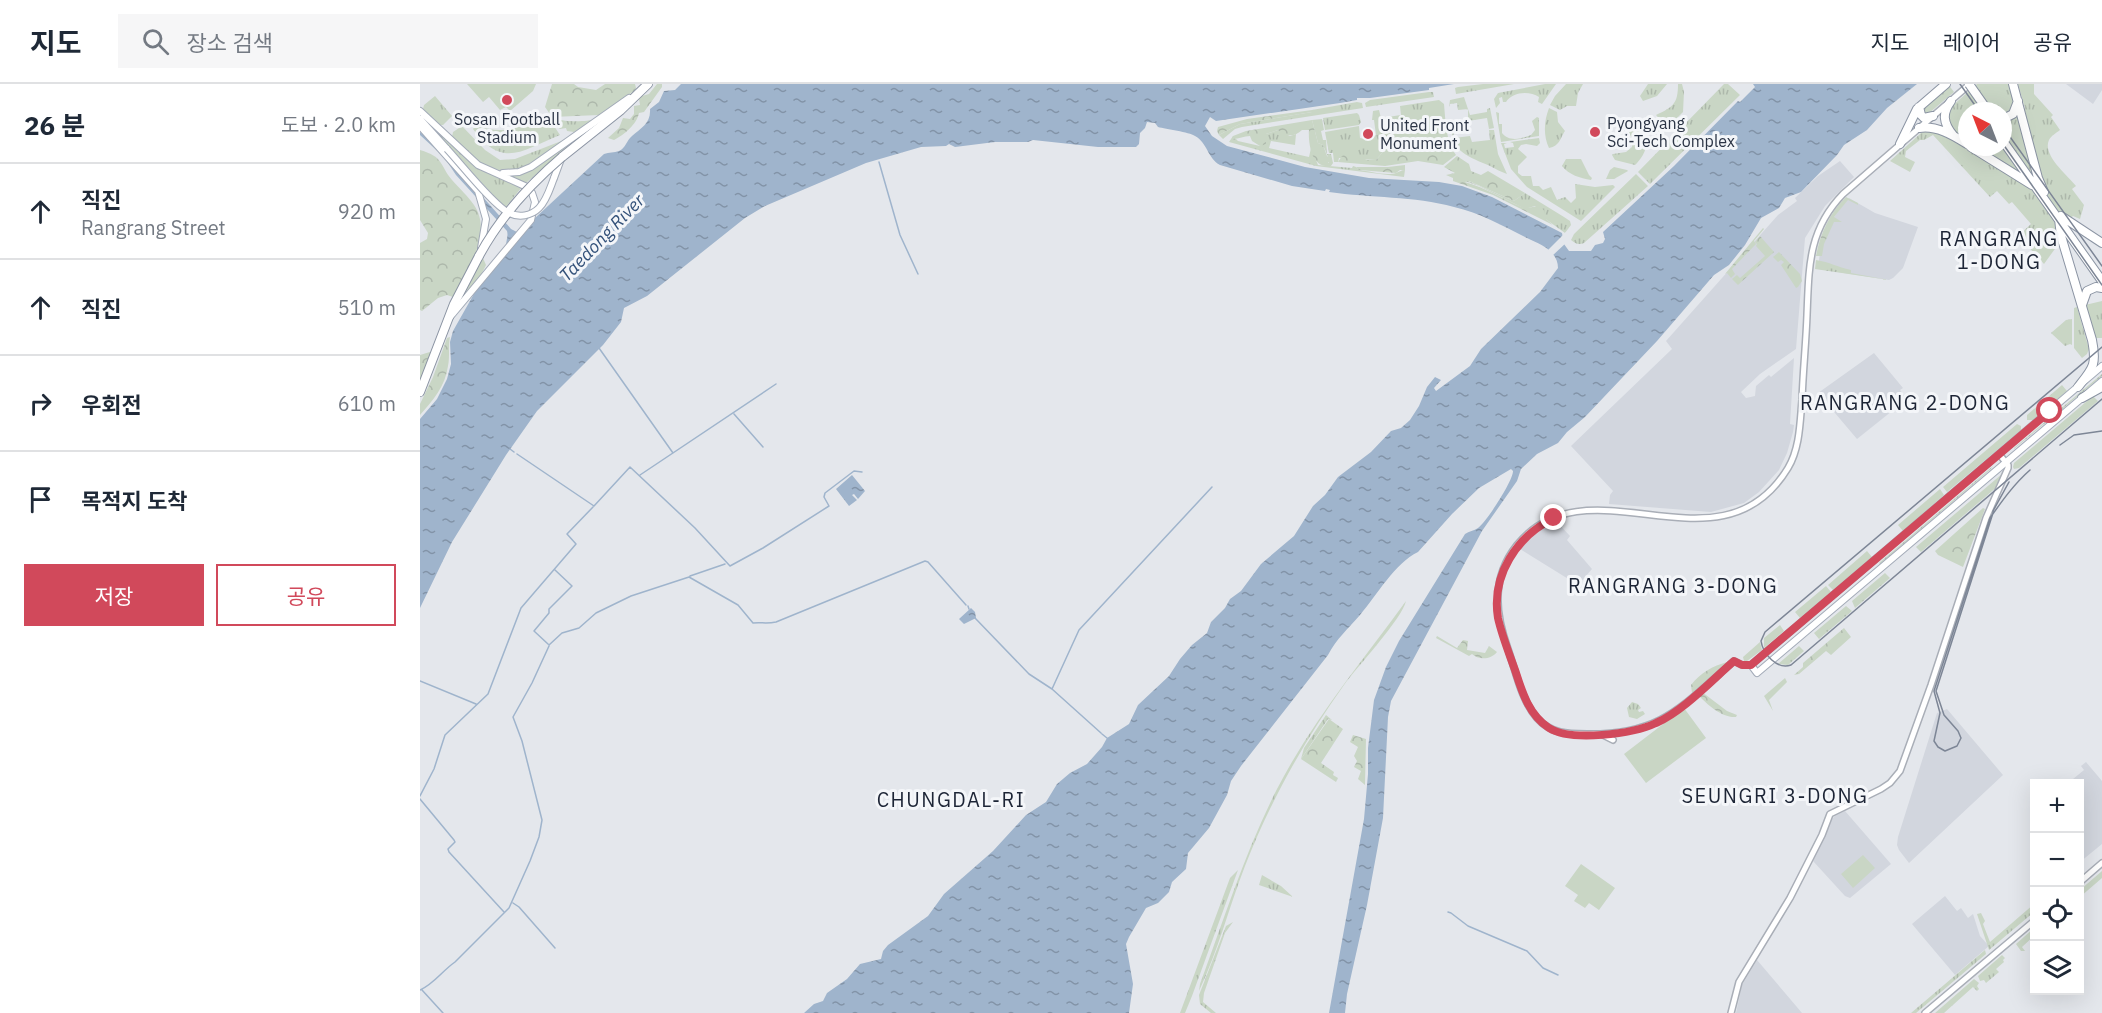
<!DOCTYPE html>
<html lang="ko">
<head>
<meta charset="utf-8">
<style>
  :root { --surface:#fff; --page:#f6f6f7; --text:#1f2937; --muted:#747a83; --line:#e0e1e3; --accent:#d1495b }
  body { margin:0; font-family:"IBM Plex Sans","Noto Sans KR",sans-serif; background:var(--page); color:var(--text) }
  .controls { position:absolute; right:18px; bottom:18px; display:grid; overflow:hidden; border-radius:0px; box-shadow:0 6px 24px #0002 }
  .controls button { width:54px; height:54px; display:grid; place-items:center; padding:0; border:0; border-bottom:2px solid var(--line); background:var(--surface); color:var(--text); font:30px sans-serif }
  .compass { position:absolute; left:1538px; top:18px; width:54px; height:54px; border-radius:50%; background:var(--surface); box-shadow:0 6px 24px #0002; rotate:318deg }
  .stop { position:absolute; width:18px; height:18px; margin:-14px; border:4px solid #d1495b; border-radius:50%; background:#fff }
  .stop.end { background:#d1495b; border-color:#fff; box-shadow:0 2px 6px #0008 }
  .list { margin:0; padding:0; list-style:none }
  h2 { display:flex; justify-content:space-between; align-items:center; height:78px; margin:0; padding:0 24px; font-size:26px }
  h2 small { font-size:20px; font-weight:400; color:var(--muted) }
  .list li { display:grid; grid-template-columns:39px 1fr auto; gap:18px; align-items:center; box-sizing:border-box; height:96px; padding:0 24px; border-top:2px solid var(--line) }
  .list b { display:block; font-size:22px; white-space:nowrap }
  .list p { margin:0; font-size:20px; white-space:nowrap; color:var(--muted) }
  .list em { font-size:20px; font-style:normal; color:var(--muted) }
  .actions { display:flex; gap:12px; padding:18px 24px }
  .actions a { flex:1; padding:14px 0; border:2px solid var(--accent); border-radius:0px; text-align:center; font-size:21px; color:var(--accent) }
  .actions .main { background:var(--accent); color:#fff }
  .icon { flex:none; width:33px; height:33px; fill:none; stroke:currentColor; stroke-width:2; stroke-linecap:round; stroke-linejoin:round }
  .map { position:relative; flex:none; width:1682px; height:929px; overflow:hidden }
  header { display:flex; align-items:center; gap:36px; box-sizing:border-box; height:84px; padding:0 30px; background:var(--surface); border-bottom:2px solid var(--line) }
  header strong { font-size:28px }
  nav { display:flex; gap:33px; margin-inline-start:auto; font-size:21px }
  .search { width:420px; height:54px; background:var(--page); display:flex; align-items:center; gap:15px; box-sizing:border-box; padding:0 21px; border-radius:0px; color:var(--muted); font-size:22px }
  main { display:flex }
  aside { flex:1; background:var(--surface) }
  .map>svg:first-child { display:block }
  .built { fill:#d2d6de }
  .grass { fill:url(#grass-tufts) }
  .forest { fill:url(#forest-crowns) }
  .pitch { fill:#c9d6c5 }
  .water { fill:url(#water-ripples) }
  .pier { fill:#e4e7ec }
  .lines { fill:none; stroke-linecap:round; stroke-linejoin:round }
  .stream { stroke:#9fb4cc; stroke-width:1.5 }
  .secondary-casing { stroke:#a9aeb7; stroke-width:8 }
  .primary-casing { stroke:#a3abb8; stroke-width:8 }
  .highway-casing { stroke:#8b94a3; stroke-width:10 }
  .secondary { stroke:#fff; stroke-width:5 }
  .primary { stroke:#fff; stroke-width:6 }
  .highway { stroke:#fff; stroke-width:8 }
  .tram { stroke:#7d8696; stroke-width:1.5 }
  .primary-bridge-casing { stroke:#a3abb8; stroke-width:8; stroke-linecap:butt }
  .highway-bridge-casing { stroke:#8b94a3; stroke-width:10; stroke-linecap:butt }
  .primary-bridge { stroke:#fff; stroke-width:6 }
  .highway-bridge { stroke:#fff; stroke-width:8 }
  .route { stroke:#d1495b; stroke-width:8 }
  .poi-dot { fill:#d1495b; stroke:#f4f6f9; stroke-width:2 }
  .labels { text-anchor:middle; stroke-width:6; stroke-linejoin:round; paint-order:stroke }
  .poi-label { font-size:16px; fill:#2b3445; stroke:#f4f6f9; text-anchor:start }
  .water-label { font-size:18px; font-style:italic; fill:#34527a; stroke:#f4f6f9 }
  .quarter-label { font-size:20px; letter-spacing:1.5px; fill:#1d2536; stroke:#f4f6f9 }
</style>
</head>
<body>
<header>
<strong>지도</strong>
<div class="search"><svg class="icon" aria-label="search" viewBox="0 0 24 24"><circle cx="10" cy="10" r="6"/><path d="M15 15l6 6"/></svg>장소 검색</div>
<nav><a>지도</a><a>레이어</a><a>공유</a></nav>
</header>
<main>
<aside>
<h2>26 분<small>도보 · 2.0 km</small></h2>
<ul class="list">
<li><svg class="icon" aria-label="ahead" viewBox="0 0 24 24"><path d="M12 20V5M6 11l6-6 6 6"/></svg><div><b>직진</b><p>Rangrang Street</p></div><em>920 m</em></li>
<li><svg class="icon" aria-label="ahead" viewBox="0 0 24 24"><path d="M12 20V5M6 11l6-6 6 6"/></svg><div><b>직진</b></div><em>510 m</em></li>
<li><svg class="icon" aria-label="right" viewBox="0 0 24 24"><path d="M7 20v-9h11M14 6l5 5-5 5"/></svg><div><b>우회전</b></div><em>610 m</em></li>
<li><svg class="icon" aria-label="arrive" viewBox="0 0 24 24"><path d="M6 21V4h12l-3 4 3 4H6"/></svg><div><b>목적지 도착</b></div></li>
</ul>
<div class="actions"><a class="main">저장</a><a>공유</a></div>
</aside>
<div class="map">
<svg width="1682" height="929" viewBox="0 0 1682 929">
  <defs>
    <pattern id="grass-tufts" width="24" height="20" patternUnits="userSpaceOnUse" patternTransform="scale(1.5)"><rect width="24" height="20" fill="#c9d6c5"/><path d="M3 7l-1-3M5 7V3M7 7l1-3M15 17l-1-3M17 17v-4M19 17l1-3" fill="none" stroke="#adb8ab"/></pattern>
    <pattern id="forest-crowns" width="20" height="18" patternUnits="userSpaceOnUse" patternTransform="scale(1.5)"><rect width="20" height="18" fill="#c9d6c5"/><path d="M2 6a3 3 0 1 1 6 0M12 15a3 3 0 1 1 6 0" fill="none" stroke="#adb8ab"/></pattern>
    <pattern id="water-ripples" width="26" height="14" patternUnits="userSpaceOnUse" patternTransform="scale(1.5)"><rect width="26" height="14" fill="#9fb4cc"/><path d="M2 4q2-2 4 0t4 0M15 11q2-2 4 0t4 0" fill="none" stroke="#8293a7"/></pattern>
  </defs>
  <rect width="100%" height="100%" fill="#e4e7ec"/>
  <path class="built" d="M1646,0H1682V6L1673,20Z
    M1420,77L1434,93L1405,122L1385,154L1376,265L1340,290L1321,308L1326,314L1335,312L1336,302L1349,291L1351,293L1374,274L1370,340L1374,341L1373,348L1367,369L1359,386L1339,408L1324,419L1291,428L1189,420L1190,411L1193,407L1151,362L1252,265L1246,257L1358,131L1377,117L1375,114L1398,92Z
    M1429,114L1455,129L1498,143L1483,184L1473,194L1469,196L1398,185L1400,168L1413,134Z
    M1454,269L1483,304L1480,306L1487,315L1437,355L1398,309Z
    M1136,437L1150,452L1147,456L1172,485L1158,501L1100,465L1121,445Z
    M1527,625L1583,691L1489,779L1479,766L1477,761L1478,753L1517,629Z
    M1666,678L1682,697V760L1660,778V700H1647L1664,686L1661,682Z
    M1425,727L1471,780L1430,814L1425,812L1393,777L1411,736L1415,732Z
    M1525,812L1537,827L1541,824L1548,834L1553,830L1560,852L1569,862L1535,891L1492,840Z
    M1337,876L1382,929H1316L1322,901Z"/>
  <path class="grass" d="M1063,0H1094L1036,10L1035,4L1038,3Z
    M1125,0H1136L1122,20L1118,18L1119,13C1110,7 1093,7 1086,18H1083L1082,13L1079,14L1080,19L1076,24L1074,15L1078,9Z
    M1146,0H1163L1158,9L1156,22H1147L1140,26L1130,21L1135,12Z
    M1228,0H1247L1237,12L1223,17L1220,12Z
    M1258,0H1262L1264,8L1263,28L1238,53V45L1243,39L1236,31C1253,23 1258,20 1258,0Z
    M1304,0H1308L1320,11L1230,100L1218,88Z
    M1528,0L1534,8L1508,30H1503L1502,24Z
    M1557,0H1591L1599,27L1605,24L1598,0H1614V10L1633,31L1631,33L1640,46C1636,49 1631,52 1629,56C1622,71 1647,91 1656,102L1652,105L1664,121L1660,135L1653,132L1633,147V153L1637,162L1624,180L1606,160L1602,164L1600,161L1601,160L1596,154L1611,140L1592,118L1589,120L1577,107L1570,113L1513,51L1504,56H1500L1486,67L1485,73L1495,78L1490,88L1470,77L1501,49L1508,46L1528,52L1555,70L1559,63H1583V27H1547V56L1536,49L1526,34L1531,23Z
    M1009,8H1013L1014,13L946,23L945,19L950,16Z
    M15,12L32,32L23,41H18L3,25L4,21Z
    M1044,13L1050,31L1067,28V25L1070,24L1074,44L1069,45L1067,34L1048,37V25L1038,26L1037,19L1030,20L1029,23L1030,16Z
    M1019,16L1024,20L1026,44L974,55L956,76L919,74L918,78H914L913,69H909L905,48L939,42L940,54L949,56L956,51L954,36H952L953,27L959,26L961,34L981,31L980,22Z
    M937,18L942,19L943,24L822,43L815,45L803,55L799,51L820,40L892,28V26Z
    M1129,24L1137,28L1138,38L1145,47C1140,54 1140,62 1129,64C1123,51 1124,37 1129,24Z
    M1076,28L1079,29V40H1082V49C1089,58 1101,55 1111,51L1115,46L1112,37L1117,33L1119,34V52L1081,58Z
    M0,29L55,82L102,103L85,124L0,32Z
    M937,29L939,31L941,38L939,41L905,46L903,34Z
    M114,34L130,36L140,51C102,66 83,86 53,45L56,41C75,49 98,48 114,34Z
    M137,35C144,38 168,38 175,35L154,48L147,47L146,44L140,45L135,41Z
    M902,35L904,46L901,47L903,56H906L907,70H911L913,79L909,80L908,73L903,61L898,59L892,36Z
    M1032,36L1034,54L1050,52L1052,58L1070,56L1069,46H1074L1078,70L1087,90C1081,88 1076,85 1070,82C1047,72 1028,67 1032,36Z
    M42,42L65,66L80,76L95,75L144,56C118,75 93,99 59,79C50,74 42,64 34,56L32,53L33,48Z
    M1208,42C1212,44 1219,46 1222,49C1232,58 1223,74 1215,81L1195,76L1192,71L1193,70L1206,68L1212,63L1213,55L1206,45Z
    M858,46L870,52L876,50L875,61L851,57L849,64L889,73L891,64L898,81L932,84L933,82L936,83L939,86C949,87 966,92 976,89C979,88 981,86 985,86L984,93L896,82L809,58L813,52L818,57L840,62L846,50Z
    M1119,54L1120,59L1117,62L1106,60L1101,61L1098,65L1107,73L1098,82V89L1102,92H1111L1113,102H1119L1123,106L1131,103L1137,116L1145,113L1151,119L1156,114L1155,100L1175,103L1193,101L1195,103L1161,137L1107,103L1091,85L1081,59H1087L1084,60L1085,64L1094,63L1093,59L1090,58Z
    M146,61L147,63L106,99L88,91L93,90Z
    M1146,75H1161L1169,91L1172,94L1171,96C1160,94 1149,91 1142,82Z
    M1194,83L1207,86L1208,87L1194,95H1186L1190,86Z
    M1216,90L1228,102L1164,159C1158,161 1156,160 1151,156L1154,150Z
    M1046,96L1094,117L1105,109L1144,133L1150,137L1151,141L1145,149L1127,136L1115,122L1105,125L1059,102L1045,97Z
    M1396,176C1410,178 1417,183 1431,186V189L1469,196L1395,185Z
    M1682,217V254H1674L1665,221Z
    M1657,223L1669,265L1667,270L1662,274L1654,264V224Z
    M1652,235V261L1650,260L1645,262L1631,249L1646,236Z
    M1682,290V292L1594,365V364Z
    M1642,301L1647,307L1613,336H1607V331Z
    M1673,312L1678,317L1599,384L1594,385L1593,383L1594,379Z
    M1597,340L1601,342V346L1527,408L1523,403Z
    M1573,382L1570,386L1460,480L1459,479Z
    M1582,390L1578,402L1501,468L1496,463Z
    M1520,405L1524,411L1483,447L1478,441Z
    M1447,467L1452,473L1413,506L1408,501Z
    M1465,489L1470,494L1435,524L1432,517Z
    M1406,502L1411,508L1380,534L1375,528Z
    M986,517C982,535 937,583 924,601C884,657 850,718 825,782C809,823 798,867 779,907L780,900C804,835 825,768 857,705C892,637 941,579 986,517Z
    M1426,522L1432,527L1399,555L1394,549Z
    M1360,541L1364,547L1344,564V554Z
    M1340,558L1342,566L1327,577H1324L1323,573Z
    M1379,562L1384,567L1368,581L1358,580Z
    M1365,594L1367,598L1349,616L1353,627L1344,612Z
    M1212,618L1218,620L1221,624L1218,626L1219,628L1223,627L1225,630L1217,635L1209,633L1207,624Z
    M906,631L912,636L908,635L881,675L884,664Z
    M818,786L772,912L765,929H760L810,794Z
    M1682,787V794L1660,813V806Z
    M842,791L861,802L873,813L839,801Z
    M1614,820V828L1569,866L1557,830L1561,829L1565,837L1563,840L1570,858Z
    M813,838L805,849L784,909L783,918L796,929H791L780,920L779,911L806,842Z
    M1614,844V852L1602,863L1605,867H1601L1596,860Z
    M1565,866L1566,870L1496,929H1491Z
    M1582,871L1585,874L1583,876L1584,878L1576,885L1579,888L1566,899L1564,896L1560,897L1558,892Z
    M1554,895L1559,899L1557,902L1559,905L1557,907L1553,903L1524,929H1515Z"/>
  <path class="forest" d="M132,0H154L158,3L176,6L185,0H215L216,4L214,7L179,31L132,33L125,23Z
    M237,0H242V3L224,28L219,29C217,40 204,51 194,56L188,54L199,44L203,34L210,35L214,30V22L220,21L219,15L222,12L229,10Z
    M892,26V28L820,40L799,51L797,47L798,43L827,35Z
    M892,36L898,59L903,61L907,72L912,75L908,79H913L911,82C892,85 888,61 889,46H882C875,53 865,53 858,46L846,50V60L840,62L832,57L830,52C824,52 819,55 813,55V52L826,47Z
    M1023,44H1026L1030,62L1036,71L1023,81L998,77L965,82L918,78L922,72L930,68L947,76H956L974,55Z
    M0,66C24,73 19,80 32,96C39,104 48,112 54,121C73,149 48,185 35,211L33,213L27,211L18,214L2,227L0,226V159L7,155L8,149L0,136Z
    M1037,72L1049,80L1051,87L1061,91L1068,87L1105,109L1094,117L1049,97L1045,98C1066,104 1083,115 1102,123C1109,126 1115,120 1121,124C1126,126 1124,131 1127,136L1133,141L1073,111L1033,97V94L1026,91L1035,89L1024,83Z
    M985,81V86H980L976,89L939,86L936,83H968Z
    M1426,113L1438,119V121L1428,116L1414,133L1422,138H1414L1404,160L1402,172H1396C1400,150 1410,128 1426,113Z
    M1343,144L1344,145L1334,157L1336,160L1312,185L1315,190L1311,194L1307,189L1305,190Z
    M1340,152L1354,168L1318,201L1312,195L1317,191L1320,194L1345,172L1336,162L1337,160L1335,158Z
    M1359,168L1380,190L1382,197L1378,203L1376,204L1361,181L1364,178L1361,176L1358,178L1353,173Z
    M63,174L66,181L59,195L41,217Z
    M30,253C28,262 30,272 28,282C25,303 13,316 0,331V320L13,293L27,254Z
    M13,267L0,296V271Z
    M1563,424L1565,425L1543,483L1518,471L1515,467Z
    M1424,544L1431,553L1411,571L1406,567L1379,590L1374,591L1383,583V579Z
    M1017,552L1037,564L1043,556L1048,557L1047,566L1065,569L1069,562L1077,568C1071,576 1058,576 1052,570L1049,572L1016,554Z
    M1307,578L1272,609L1271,601C1280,589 1293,582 1307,578Z
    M1282,608L1307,627L1317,631L1316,633C1302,634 1288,621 1278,611Z
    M909,635L923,645L901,679L914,688L913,691L918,694L916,698L881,675Z
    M933,651L946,655L945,701L938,695L941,687L934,683L937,677L934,672L938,663L930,658Z"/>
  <path class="pitch" d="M47,0H116L113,7L90,27L86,23L80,26L69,13L63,18Z
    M1264,624L1286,654L1226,699L1204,670Z
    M1443,771L1455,784L1433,804L1421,790Z
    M1161,780L1195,804L1179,826L1169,819L1165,824L1154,817L1158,811L1145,802Z"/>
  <path class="water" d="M261,0H1034L1009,4V6L950,14H937V16L920,19L796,37L790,33L785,42L792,52L807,62L885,83L949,94L1019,98L1042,102L1072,113L1142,149L1144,160L1149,167H1171L1175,161L1183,159L1185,155L1183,148L1254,82L1318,17L1320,18L1335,3L1333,0H1497L1467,24L1447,46L1424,61L1417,71L1381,108L1365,114L1359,124L1341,134L1325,161L1309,181L1294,191L1237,257L1165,333L1147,348L1138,359L1117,370L1101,385L1097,397L1062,447L971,617L968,633L963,734L947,821L927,910L925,929H909L944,735L948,690V664L954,616L966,583L979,557L1045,450C1049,447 1054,447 1058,444C1067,437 1093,397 1093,387L1091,385L1059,404L1032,430L998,468C975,479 957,511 940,531C928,545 917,554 908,571L821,682L811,697L807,711L789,744L768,769L766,785L752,798L749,808L738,819L726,824L709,853L706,860L713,900L709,929H384L394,920L403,917L407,909L427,895L440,880L461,875L463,867L468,861L508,832L524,810L573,767L606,731L626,718L637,700L650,689L667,680L682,663L687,654L709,640L718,621L749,592L760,575L772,561L787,549L791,538L805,524L810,515L821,507L841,480L874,452L893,422L905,411L918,393L951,368L971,347L981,344L990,336L999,322L1007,303L1015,293L1021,296L1014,304L1016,307L1050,282L1061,265L1120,208L1138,184C1138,167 1120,160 1107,154C1083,142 1060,129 1034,123C994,112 951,114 909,108L910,106L906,105L905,107L872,102L800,81C788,75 787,58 775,52C769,48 746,45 738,43L735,39L727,38L725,44L720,49L719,60L716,63H678L613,56L608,58H575L535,63L529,60L526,62L501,63L446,79L345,122L325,134L227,212L204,224L201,238L183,261L117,327L86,371L32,458L0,524V335L17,315L27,295L31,280L30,258L33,247L55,208L87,168C84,159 89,154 87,147L36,91L24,73L0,51V48L16,60L91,145L97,148L105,146L115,134L184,70C189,68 194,69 199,67C206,64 206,57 212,52C221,44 231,39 230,25L239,18L244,7L255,6Z
    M432,391L445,407L438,415L434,410L432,411L437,416L429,422L416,405Z
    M551,524L555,528L556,534L544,540L539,535Z"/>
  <path class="pier" d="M1146,148L1147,158L1131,173L1126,168Z"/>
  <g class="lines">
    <path class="stream" d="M459,78L480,151L498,190
      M179,264L253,369
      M314,330L343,363
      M90,365L94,368
      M97,370L174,422L210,383L275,444L310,482L343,464L409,422L404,413L405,409L434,387L442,388
      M220,391L356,300
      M270,492L305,480
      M548,522L549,525
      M555,534L609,590L632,605L681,649
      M128,560L114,547L129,529V525L152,502L135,486
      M129,561L142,549L159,544L176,529L211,512L269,493L318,521L333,539C341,538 346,540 356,538L505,477L508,478L546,521
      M0,597L56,620
      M632,605L659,546L792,403
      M682,650L687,654
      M0,712L14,685L25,651L68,610L101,524L156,460L147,450L173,423
      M0,715L34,756L35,758L28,765L29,768L84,828
      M93,819L99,823L135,864
      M1028,828L1031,829L1048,842L1107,867L1123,884L1138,891
      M0,906C14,900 22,887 35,878L89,824L110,777L119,753L122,736L102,657L93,633L112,599L129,562
      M2,906L23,929"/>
    <g class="secondary-casing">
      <path id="secondary" d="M1331,581H1322L1314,577C1262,622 1242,651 1167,650C1148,650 1131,650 1117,634C1101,616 1096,588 1088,565C1075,529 1071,494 1097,461C1169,372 1300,496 1368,384C1380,364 1380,338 1382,316C1383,287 1386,259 1387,231C1389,183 1388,146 1423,110L1550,0
        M1183,651L1193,656
        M1660,798L1682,779
        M1311,929L1319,898L1370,814L1402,751L1410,730L1461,705L1470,699L1480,687L1511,601L1566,434L1588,384V381L1579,370
        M1505,929L1614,837"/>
    </g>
    <g class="primary-casing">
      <path id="primary" d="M0,27L58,81L107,103L112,109L115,118L111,136L30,233
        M0,35L27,65
        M0,42L58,107L66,135L61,164
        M83,89L99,88L111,83L209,14
        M134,94L141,75
        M1682,282L1331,581L1337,589L1682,297"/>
    </g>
    <g class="highway-casing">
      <path id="highway" d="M1593,0L1618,94L1624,108
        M1531,17C1522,29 1523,39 1533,51
        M1499,23L1501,31L1504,34L1513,32
        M1583,35L1593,30L1598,17
        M1499,44C1516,41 1533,51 1547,60
        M1583,57L1682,197
        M1480,60L1497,25L1526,0
        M1551,63L1612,101
        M142,73L201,26L228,0
        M1641,132L1682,159
        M1639,135L1641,152L1672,256C1677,281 1673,284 1658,303
        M1662,221L1667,207L1676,203L1682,204
        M0,308L34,220L59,172
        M1662,314L1682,303"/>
    </g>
    <use href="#secondary" class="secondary"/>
    <use href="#primary" class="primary"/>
    <use href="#highway" class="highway"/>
    <path class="tram" d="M1540,0L1559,27
      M1553,0L1572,27
      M1583,43L1682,182
      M1583,60L1682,201
      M1682,263L1345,548L1341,557C1343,570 1357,586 1371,581L1682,315
      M1640,361L1654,351L1682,347
      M1589,398L1573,427V429L1516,607L1524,631L1538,647L1541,654L1537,662L1525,667L1518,663L1514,657L1520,629L1514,607L1570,434C1582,417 1594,400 1610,386"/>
    <g class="primary-bridge-casing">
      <path id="primary-bridge" d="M27,65C41,80 73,121 89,129C99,134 111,132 119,124C127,116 130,104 134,94"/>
    </g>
    <g class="highway-bridge-casing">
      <path id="highway-bridge" d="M1549,0L1568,27
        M59,172C80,133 108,102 142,73"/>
    </g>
    <use href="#primary-bridge" class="primary-bridge"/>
    <use href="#highway-bridge" class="highway-bridge"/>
  </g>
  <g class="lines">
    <path class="route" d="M1134,434C1097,452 1071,491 1078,534C1082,552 1089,569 1095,586C1102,608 1109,631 1129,644C1151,658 1213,650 1236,639C1263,627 1291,597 1314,577L1322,581H1331L1630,327"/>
  </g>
  <g class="poi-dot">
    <circle cx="87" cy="16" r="6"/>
    <circle cx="1175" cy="48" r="6"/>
    <circle cx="948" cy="50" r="6"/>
  </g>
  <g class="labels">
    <g class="poi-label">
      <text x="87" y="41" text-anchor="middle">Sosan Football<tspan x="87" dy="18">Stadium</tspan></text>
      <text x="1187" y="45">Pyongyang<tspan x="1187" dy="18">Sci-Tech Complex</tspan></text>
      <text x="960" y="47">United Front<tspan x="960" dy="18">Monument</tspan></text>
    </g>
    <g class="water-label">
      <text transform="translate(182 154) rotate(-46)" y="6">Taedong River</text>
    </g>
    <g class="quarter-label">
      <text x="1579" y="162">RANGRANG<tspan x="1579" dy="23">1-DONG</tspan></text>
      <text x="1485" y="326">RANGRANG 2-DONG</text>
      <text x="1253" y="509">RANGRANG 3-DONG</text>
      <text x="1355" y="719">SEUNGRI 3-DONG</text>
      <text x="531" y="723">CHUNGDAL-RI</text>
    </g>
  </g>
</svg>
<div class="controls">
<button>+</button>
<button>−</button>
<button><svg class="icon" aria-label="locate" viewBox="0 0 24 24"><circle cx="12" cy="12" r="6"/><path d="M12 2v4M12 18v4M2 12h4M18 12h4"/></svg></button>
<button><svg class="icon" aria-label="layers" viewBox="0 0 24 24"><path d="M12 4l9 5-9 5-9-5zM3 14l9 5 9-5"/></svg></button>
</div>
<svg class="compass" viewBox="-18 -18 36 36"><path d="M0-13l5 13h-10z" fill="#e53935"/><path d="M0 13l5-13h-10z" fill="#747a83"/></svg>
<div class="stop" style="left:1630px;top:327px"></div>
<div class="stop end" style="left:1134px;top:434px"></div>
</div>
</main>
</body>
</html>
